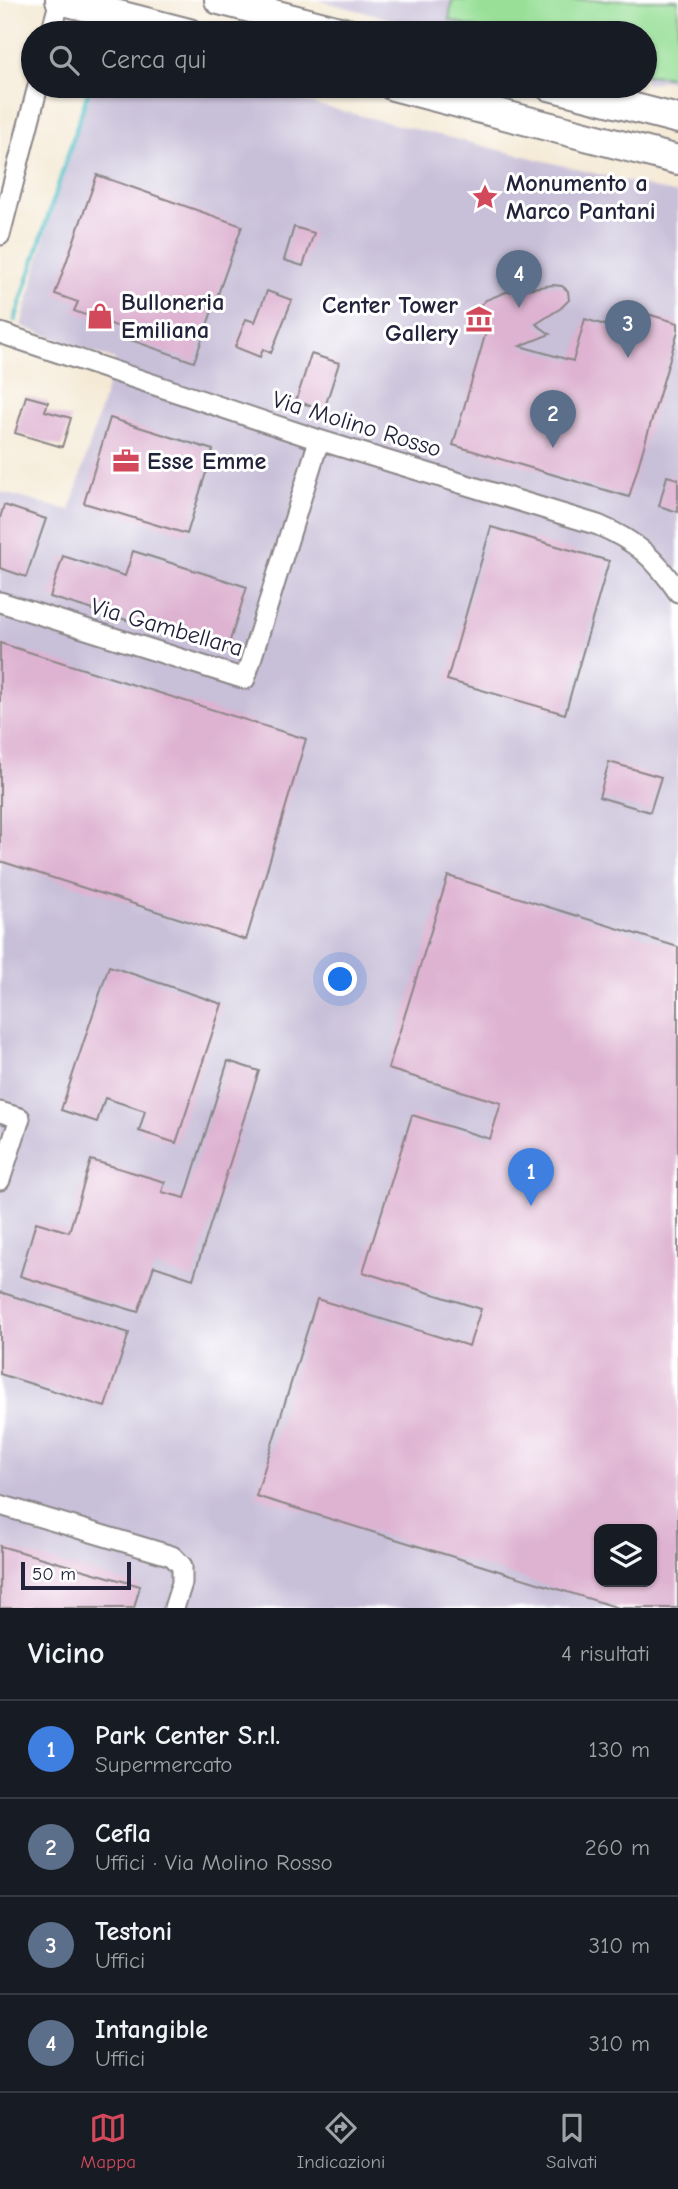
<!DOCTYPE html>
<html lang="it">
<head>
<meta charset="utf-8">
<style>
  :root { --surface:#171b24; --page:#20242c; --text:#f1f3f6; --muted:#9ea1a6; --line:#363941; --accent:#d1495b }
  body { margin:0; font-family:"Comic Neue",sans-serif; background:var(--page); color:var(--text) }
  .controls { position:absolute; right:21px; bottom:21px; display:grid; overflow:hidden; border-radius:14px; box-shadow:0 2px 5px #0004 }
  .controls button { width:63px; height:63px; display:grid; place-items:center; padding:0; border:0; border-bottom:2px solid var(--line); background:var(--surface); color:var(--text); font:35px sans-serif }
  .scale { position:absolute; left:21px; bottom:18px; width:110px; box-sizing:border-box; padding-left:7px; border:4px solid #22223b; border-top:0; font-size:19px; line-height:24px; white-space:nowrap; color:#22223b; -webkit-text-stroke:5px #fff; paint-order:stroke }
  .you { position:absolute; left:341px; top:980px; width:24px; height:24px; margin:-18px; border:5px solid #fff; border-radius:50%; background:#1a73e8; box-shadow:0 0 0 10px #1a73e833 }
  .badge { display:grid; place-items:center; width:46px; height:46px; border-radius:50%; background:var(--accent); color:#fff; font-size:23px; font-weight:700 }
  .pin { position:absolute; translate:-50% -58px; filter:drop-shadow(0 2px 4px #0008) }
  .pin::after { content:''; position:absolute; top:37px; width:24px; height:21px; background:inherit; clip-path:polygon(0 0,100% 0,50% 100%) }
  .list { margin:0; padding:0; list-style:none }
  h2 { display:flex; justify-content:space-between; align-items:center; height:91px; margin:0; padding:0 28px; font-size:30px }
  h2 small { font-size:23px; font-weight:400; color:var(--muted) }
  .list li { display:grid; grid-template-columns:46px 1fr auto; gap:21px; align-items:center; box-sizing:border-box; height:98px; padding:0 28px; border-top:2px solid var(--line) }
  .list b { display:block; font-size:26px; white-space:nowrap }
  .list p { margin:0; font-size:23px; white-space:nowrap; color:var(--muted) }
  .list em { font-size:23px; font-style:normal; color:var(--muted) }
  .icon { flex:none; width:38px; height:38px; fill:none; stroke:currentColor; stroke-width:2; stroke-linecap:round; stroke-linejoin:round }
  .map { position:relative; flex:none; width:678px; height:1608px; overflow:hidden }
  .search { position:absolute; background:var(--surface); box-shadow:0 2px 5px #0004; left:21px; right:21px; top:21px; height:77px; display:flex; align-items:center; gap:18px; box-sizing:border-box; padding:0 24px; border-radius:38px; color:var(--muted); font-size:26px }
  .sheet { height:483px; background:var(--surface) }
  nav { display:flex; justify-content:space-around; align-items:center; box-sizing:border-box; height:98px; border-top:2px solid var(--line); background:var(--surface); font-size:19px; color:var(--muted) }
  nav a { display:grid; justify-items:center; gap:4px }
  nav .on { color:var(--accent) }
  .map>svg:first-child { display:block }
  .industrial { fill:#c8bfd8; fill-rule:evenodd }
  .green { fill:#99df98; stroke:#5e806a; stroke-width:2 }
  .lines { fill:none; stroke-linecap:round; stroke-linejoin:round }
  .stream { stroke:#51bfc6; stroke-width:4.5 }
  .building { fill:#deb3d2; fill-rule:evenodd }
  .minor-casing { stroke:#8b8688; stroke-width:23 }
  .highway-casing { stroke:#8b8688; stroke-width:32 }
  .minor { stroke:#fff; stroke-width:19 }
  .highway { stroke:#fff; stroke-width:28 }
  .labels { text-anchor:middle; stroke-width:6; stroke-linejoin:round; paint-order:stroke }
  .poi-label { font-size:24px; font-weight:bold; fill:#22223b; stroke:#fff; text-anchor:start }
  .street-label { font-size:24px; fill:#22223b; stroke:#fff }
</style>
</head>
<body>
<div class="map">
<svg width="678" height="1608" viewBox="0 0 678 1608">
  <rect width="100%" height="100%" fill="#fff"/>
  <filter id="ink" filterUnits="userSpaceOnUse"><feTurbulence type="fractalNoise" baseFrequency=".0143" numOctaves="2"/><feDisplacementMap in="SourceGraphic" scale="14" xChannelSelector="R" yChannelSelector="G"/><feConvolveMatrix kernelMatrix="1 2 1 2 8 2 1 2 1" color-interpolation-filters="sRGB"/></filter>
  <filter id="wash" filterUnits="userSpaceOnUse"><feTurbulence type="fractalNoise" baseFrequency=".00686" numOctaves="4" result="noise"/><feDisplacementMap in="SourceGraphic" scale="28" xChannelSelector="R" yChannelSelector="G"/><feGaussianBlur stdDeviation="1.57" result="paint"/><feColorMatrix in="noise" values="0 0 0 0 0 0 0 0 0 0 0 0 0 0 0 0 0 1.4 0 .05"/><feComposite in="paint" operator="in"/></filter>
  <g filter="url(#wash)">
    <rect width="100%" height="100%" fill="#f4e9d4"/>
    <path class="industrial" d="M318,0H678V82L666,80L645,84V33H446Z
      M93,86H241L678,194V1608H0V492L70,511L115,360L21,326L65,163ZM599,1529H652V1582H599Z"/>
    <path class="green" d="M452,0H678V77L645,75V33H494L449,20Z"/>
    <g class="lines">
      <path class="stream" d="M15,320L90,86"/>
    </g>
    <g id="blocks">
      <path class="building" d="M97,175L242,226L194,362L122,337L125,329L74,311L78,302L55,294Z
        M294,227L314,233L303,266L284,260Z
        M553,285L562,286L568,291L569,300L561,308L536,324L550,334L520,346L573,361L585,319L628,332L634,310L678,323V331L629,497L453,445L486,332L474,329L469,323L468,316L486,300L506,292Z
        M267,291L292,300L271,353L263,349L260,357L235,347L246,319L255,322Z
        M311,354L339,363L324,410L296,401Z
        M26,396L48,402L45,411L71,418L62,447L15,433Z
        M110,418L213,450L187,534L84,503Z
        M667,476L678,479V512L659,506Z
        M4,505L46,519L26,577L0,568V518Z
        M491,527L609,561L565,714L447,680Z
        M133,551L247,587L227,650L50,597L63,556L125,576Z
        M0,643L306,739L246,940L0,861Z
        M609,762L661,777L650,812L599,797Z
        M448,876L678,947V1608H619L256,1496L317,1299L469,1346L481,1309L363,1272L412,1115L490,1139L501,1103L388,1069ZM599,1529H652V1582H599Z
        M109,966L222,1004L176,1143L139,1131L145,1111L105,1098L97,1122L61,1110Z
        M228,1061L259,1071L193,1279L154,1266L138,1312L20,1276L36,1222L69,1232L91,1160L165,1182L162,1192L185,1198Z
        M0,1292L129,1333L105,1407L0,1374Z
        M0,1546L140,1586L134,1608H0Z"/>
    </g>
  </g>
  <g filter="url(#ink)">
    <use href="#blocks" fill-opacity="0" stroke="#8b8688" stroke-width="2"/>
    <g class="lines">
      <g class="minor-casing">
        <path id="minor" d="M51,33L60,0
          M0,235L38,86
          M0,333L319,440L598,525C636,541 655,558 678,592
          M0,602L245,679L319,440
          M0,1112L20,1118L0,1180
          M0,1505L172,1556L182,1566V1583L174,1608"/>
      </g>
      <g class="highway-casing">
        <path id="highway" d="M60,0L189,33
          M219,0L347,33
          M393,86L678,160
          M549,86L678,119"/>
      </g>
      <use href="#minor" class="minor"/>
      <use href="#highway" class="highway"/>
    </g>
  </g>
  <defs>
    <g id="sight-bare" transform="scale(2.1)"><path d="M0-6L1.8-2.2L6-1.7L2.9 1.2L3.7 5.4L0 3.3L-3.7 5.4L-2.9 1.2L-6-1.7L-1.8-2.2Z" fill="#d1495b" stroke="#fff" stroke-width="2.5" paint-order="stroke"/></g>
    <g id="shop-bare" transform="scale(2.1)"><path d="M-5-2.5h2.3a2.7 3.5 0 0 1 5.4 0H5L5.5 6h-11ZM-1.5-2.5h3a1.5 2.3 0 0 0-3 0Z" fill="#d1495b" stroke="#fff" stroke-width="2.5" paint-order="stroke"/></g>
    <g id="museum-bare" transform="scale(2.1)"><path d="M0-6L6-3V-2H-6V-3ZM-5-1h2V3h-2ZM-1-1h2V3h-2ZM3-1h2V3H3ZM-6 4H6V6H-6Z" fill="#d1495b" stroke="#fff" stroke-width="2.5" paint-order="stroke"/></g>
    <g id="office-bare" transform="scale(2.1)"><path d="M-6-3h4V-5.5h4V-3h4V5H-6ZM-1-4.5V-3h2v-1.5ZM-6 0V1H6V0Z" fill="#d1495b" stroke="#fff" stroke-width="2.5" paint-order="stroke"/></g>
  </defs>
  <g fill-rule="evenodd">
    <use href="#sight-bare" x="485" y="197"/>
    <use href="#shop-bare" x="100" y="316"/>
    <use href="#museum-bare" x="479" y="319"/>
    <use href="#office-bare" x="126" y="461"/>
  </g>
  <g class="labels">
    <g class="poi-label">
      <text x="506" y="191">Monumento a<tspan x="506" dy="28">Marco Pantani</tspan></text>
      <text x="121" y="310">Bulloneria<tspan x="121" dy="28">Emiliana</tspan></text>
      <text x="458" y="313" text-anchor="end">Center Tower<tspan x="458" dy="28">Gallery</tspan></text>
      <text x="147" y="469">Esse Emme</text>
    </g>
    <g class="street-label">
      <text transform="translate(357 424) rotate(17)" y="8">Via Molino Rosso</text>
      <text transform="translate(167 627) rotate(16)" y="8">Via Gambellara</text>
    </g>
  </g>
</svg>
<div class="controls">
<button><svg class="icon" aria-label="layers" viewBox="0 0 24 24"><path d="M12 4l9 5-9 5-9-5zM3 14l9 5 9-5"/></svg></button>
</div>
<div class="scale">50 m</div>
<div class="you"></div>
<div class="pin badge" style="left:531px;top:1206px;background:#3f7fe0">1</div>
<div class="pin badge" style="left:553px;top:448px;background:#5c6f8a">2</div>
<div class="pin badge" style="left:628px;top:358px;background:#5c6f8a">3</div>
<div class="pin badge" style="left:519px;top:308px;background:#5c6f8a">4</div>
<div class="search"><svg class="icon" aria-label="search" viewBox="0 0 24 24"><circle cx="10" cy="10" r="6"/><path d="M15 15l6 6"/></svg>Cerca qui</div>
</div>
<section class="sheet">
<h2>Vicino<small>4 risultati</small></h2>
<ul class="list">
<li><span class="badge" style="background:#3f7fe0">1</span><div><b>Park Center S.r.l.</b><p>Supermercato</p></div><em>130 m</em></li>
<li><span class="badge" style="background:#5c6f8a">2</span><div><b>Cefla</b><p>Uffici · Via Molino Rosso</p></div><em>260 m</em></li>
<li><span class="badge" style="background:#5c6f8a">3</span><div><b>Testoni</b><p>Uffici</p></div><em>310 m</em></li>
<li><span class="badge" style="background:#5c6f8a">4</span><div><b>Intangible</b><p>Uffici</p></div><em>310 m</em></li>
</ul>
</section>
<nav>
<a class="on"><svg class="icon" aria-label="map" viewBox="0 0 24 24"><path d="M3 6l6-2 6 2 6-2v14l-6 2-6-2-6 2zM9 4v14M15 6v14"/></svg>Mappa</a>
<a><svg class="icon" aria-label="directions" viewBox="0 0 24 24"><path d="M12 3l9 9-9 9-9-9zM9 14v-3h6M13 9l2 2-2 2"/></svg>Indicazioni</a>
<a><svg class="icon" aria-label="saved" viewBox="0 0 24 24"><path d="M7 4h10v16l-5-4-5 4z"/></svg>Salvati</a>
</nav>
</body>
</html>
